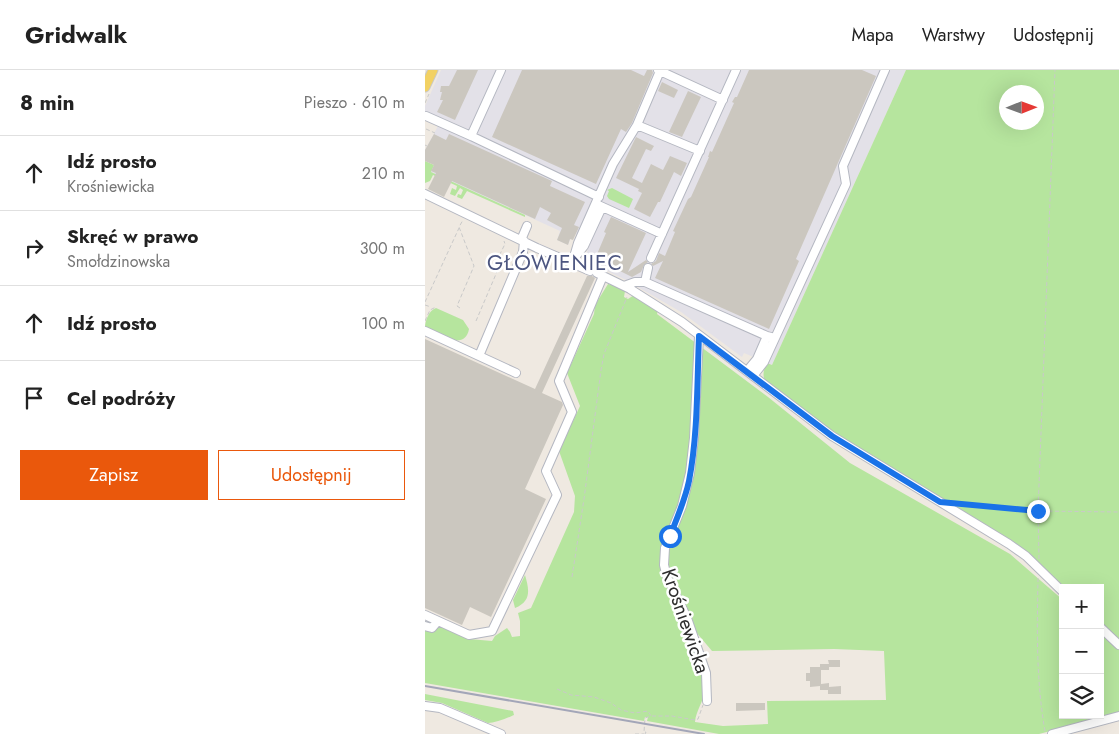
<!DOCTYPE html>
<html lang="pl">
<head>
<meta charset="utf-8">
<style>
  :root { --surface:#fff; --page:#f6f6f6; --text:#222; --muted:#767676; --line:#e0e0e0; --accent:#ea580c }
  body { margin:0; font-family:Jost,sans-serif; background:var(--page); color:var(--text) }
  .controls { position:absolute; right:15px; bottom:15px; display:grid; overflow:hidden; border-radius:0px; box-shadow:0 5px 20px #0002 }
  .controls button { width:45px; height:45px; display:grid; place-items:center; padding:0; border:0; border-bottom:1px solid var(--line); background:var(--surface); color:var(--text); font:25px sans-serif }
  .compass { position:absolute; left:574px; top:15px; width:45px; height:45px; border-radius:50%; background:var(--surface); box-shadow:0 5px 20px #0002; rotate:89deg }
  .stop { position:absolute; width:15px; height:15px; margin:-11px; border:4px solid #1a73e8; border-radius:50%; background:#fff }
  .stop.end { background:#1a73e8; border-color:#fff; box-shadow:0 1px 5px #0008 }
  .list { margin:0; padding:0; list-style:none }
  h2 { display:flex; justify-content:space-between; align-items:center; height:65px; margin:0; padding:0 20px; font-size:21px }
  h2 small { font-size:16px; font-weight:400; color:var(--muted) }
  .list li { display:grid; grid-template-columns:32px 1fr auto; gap:15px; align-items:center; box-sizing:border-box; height:75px; padding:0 20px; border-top:1px solid var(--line) }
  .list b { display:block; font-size:19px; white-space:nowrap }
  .list p { margin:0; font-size:16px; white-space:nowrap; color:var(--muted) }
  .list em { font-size:16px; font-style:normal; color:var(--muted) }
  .actions { display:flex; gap:10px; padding:15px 20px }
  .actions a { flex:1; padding:11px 0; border:1px solid var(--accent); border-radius:0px; text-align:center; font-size:18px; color:var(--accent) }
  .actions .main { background:var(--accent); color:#fff }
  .icon { flex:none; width:28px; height:28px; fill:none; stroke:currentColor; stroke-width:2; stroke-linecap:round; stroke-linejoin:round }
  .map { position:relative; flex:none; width:694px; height:664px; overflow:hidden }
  header { display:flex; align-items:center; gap:30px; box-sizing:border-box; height:70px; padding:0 25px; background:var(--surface); border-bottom:1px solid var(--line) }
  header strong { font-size:24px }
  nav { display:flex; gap:28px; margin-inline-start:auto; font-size:18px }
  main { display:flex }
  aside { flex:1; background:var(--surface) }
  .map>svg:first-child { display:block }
  .industrial { fill:#e3e1e8 }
  .green { fill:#b6e59e; fill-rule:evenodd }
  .building { fill:#cbc7bf }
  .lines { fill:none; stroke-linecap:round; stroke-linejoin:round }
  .minor-casing { stroke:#b4b7c1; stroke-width:10 }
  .major-casing { stroke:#c9c9c9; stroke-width:11 }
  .path { stroke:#c9c9c9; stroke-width:1; stroke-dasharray:4 2.5; stroke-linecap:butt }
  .minor { stroke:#fff; stroke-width:8 }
  .major { stroke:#f2d163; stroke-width:9 }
  .rail { stroke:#a3a6b8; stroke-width:2 }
  .route { stroke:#1a73e8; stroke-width:6 }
  .labels { text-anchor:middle; stroke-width:5; stroke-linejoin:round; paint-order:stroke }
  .street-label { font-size:20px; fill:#2e2e2e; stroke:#fff }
  .neighbourhood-label { font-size:21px; letter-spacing:1px; fill:#4d5680; stroke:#fff }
</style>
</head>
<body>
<header>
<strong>Gridwalk</strong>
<nav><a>Mapa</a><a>Warstwy</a><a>Udostępnij</a></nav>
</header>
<main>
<aside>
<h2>8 min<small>Pieszo · 610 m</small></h2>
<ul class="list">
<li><svg class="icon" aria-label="ahead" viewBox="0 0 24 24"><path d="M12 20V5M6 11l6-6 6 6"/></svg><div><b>Idź prosto</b><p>Krośniewicka</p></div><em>210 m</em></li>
<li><svg class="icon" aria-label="right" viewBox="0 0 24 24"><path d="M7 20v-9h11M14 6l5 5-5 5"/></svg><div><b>Skręć w prawo</b><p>Smołdzinowska</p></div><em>300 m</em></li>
<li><svg class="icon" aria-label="ahead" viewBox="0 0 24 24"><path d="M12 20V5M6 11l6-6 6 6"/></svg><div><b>Idź prosto</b></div><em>100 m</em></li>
<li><svg class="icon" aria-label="arrive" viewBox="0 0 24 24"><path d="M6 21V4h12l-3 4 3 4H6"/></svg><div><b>Cel podróży</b></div></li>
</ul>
<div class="actions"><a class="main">Zapisz</a><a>Udostępnij</a></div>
</aside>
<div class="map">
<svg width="694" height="664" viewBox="0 0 694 664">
  <rect width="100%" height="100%" fill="#efe9e1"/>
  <path class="industrial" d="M16,0H481L347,295L319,283L317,287L256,242L199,209L165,193L167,188L161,185L168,163L155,157L152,164L148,162L143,175L132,170L135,161L6,102L9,95L0,80L13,56L0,50V36Z"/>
  <path class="green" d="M481,0H694V571L675,553V518H639L586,472L417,369L340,311C337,304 339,299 342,293L347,295ZM582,22H612V52H582Z
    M0,91L9,95L6,102L100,145V147L42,121L37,129L32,127L33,124L36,125L38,120L35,118L30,126L25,124L27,118L31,120L32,116L8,105L5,111L0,113Z
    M187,118L208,129L204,138L184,129L182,126L184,121L182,120Z
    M183,214C188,214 196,217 200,221L199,227L203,229L209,225L233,240L232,244L343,327L425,393L585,484L638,530V645H675V563L694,579V643L614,664H294L222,651L223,647H220L219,651L0,613V559L9,561L13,555L44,569L67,571L70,566L82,558L85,562L87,567L95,566V551L93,543L106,538L149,442L150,426L134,381L155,336L142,303L169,244L170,235ZM236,499L246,509L271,562L287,581L409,579L459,581L461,630L342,631L343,654L298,656L270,652C271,639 281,629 280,615C280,608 276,600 274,593C264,560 246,531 236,499Z
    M11,238L38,250L44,259C40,282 13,264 0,258C0,251 4,240 11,238Z
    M100,505C104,519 107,531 90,538L88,530Z
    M0,624L88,641L89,645C83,648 69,653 63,653L17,633L0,630Z"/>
  <path class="building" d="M32,0H53L30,50L12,42L18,30H15L17,22H15L16,16H24Z
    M97,0H206L219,6L222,0H227L228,3L207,53L201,62L196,59L171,114L67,67Z
    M324,0H437L451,6L371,189L374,191L344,259L230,208L238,191L228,196L226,194L231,191L234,183L240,186L250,162L248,161L263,129L266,127L284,87H283L285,81L287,82L309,33L307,32L310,27H312Z
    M237,12L253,20L249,28L233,21Z
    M263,21L276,27L257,67L244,62Z
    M9,64L21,70L24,64L127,111L125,116L160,132L149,155L154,157L148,170L145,169L143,175L132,170L137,158L122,150L126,143L115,137L110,149L27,111L19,127L3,119L11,103L6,101L9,95L0,91V80Z
    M211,67L229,76L226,81L221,79L207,108L217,113L226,94L238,100L245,86L262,93L256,106L249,102L235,132H233L225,147L209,139L217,123L213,121L214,119L191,108Z
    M186,147L221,163L203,202L221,190L223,192L219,195L216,202L207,207L177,192L174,198H170L167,196L181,163L179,162Z
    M162,206H167L170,208L117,323L137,332L138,335L100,419L121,429L66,547L45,537L37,555L0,538V269L110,319Z
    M403,590H415V597H404V600H396V614L404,613V617L416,616V624H403V620H395V616L385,617V611H381V603H385V597H395V594H404Z
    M311,633H340V640L311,641Z"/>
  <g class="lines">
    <g class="minor-casing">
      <path id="minor" d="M76,0L46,66L174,127
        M233,0L298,30
        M1,46L46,66
        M212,55L275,81
        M0,124L112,178L165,201
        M171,134L237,164
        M96,170L102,156
        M151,186L159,176L177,137
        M226,188L311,0
        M147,194L153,173L188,94L212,55L235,1
        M223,198L220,212L342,266L350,268
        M172,203L205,219L257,252L407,366L584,474L601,486L638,522
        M199,216L210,212H220
        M0,261L91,303
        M274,266L269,368L265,403L257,436L240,478L239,495L242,507L262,548L281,603L282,631
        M54,286L98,182L99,171
        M322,301L332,289L342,266
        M328,306L339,292L421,114L418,96L460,0
        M0,545L44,565L67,561L132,425L121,401L147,342L134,311L178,206
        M0,556L7,558L13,551
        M675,557L694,575
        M0,636L15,638L76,664
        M627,664L694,646"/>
    </g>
    <g class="major-casing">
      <path id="major" d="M0,17L8,0"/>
    </g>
    <path class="path" d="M0,33L4,24
      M1,59L10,63
      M0,75L2,76
      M0,232L34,158
      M0,235L6,237
      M35,238L32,236L49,196L34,157L38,150
      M0,251L5,240L11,237
      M51,251L74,197L72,190L80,174L79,171
      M533,433L613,441L630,0
      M614,489L613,441L694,442
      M147,507L159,429L176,300L179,284L202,227
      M613,508C612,560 611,610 620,661
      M132,619L146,625L169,627L186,633L196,640L210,643L223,641L226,646L220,648L219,662H221L220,664
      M227,646H247L270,650L273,649L278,635
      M210,664H219"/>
    <use href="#minor" class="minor"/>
    <use href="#major" class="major"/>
    <path class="rail" d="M0,616L279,664"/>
  </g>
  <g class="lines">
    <path class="route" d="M245,466C252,448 260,430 264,411C273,364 272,314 274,266L407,366L515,432L613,441"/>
  </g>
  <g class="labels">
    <g class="street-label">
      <text transform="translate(261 551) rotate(71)" y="7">Krośniewicka</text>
    </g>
    <g class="neighbourhood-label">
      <text x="130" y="200">GŁÓWIENIEC</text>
    </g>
  </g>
</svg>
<div class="controls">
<button>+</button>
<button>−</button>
<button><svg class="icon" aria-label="layers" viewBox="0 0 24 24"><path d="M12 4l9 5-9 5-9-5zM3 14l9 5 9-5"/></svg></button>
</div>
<svg class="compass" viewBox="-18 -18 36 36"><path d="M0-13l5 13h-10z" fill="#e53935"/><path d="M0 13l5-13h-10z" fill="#767676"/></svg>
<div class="stop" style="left:245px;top:466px"></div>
<div class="stop end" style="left:613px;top:441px"></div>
</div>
</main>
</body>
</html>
